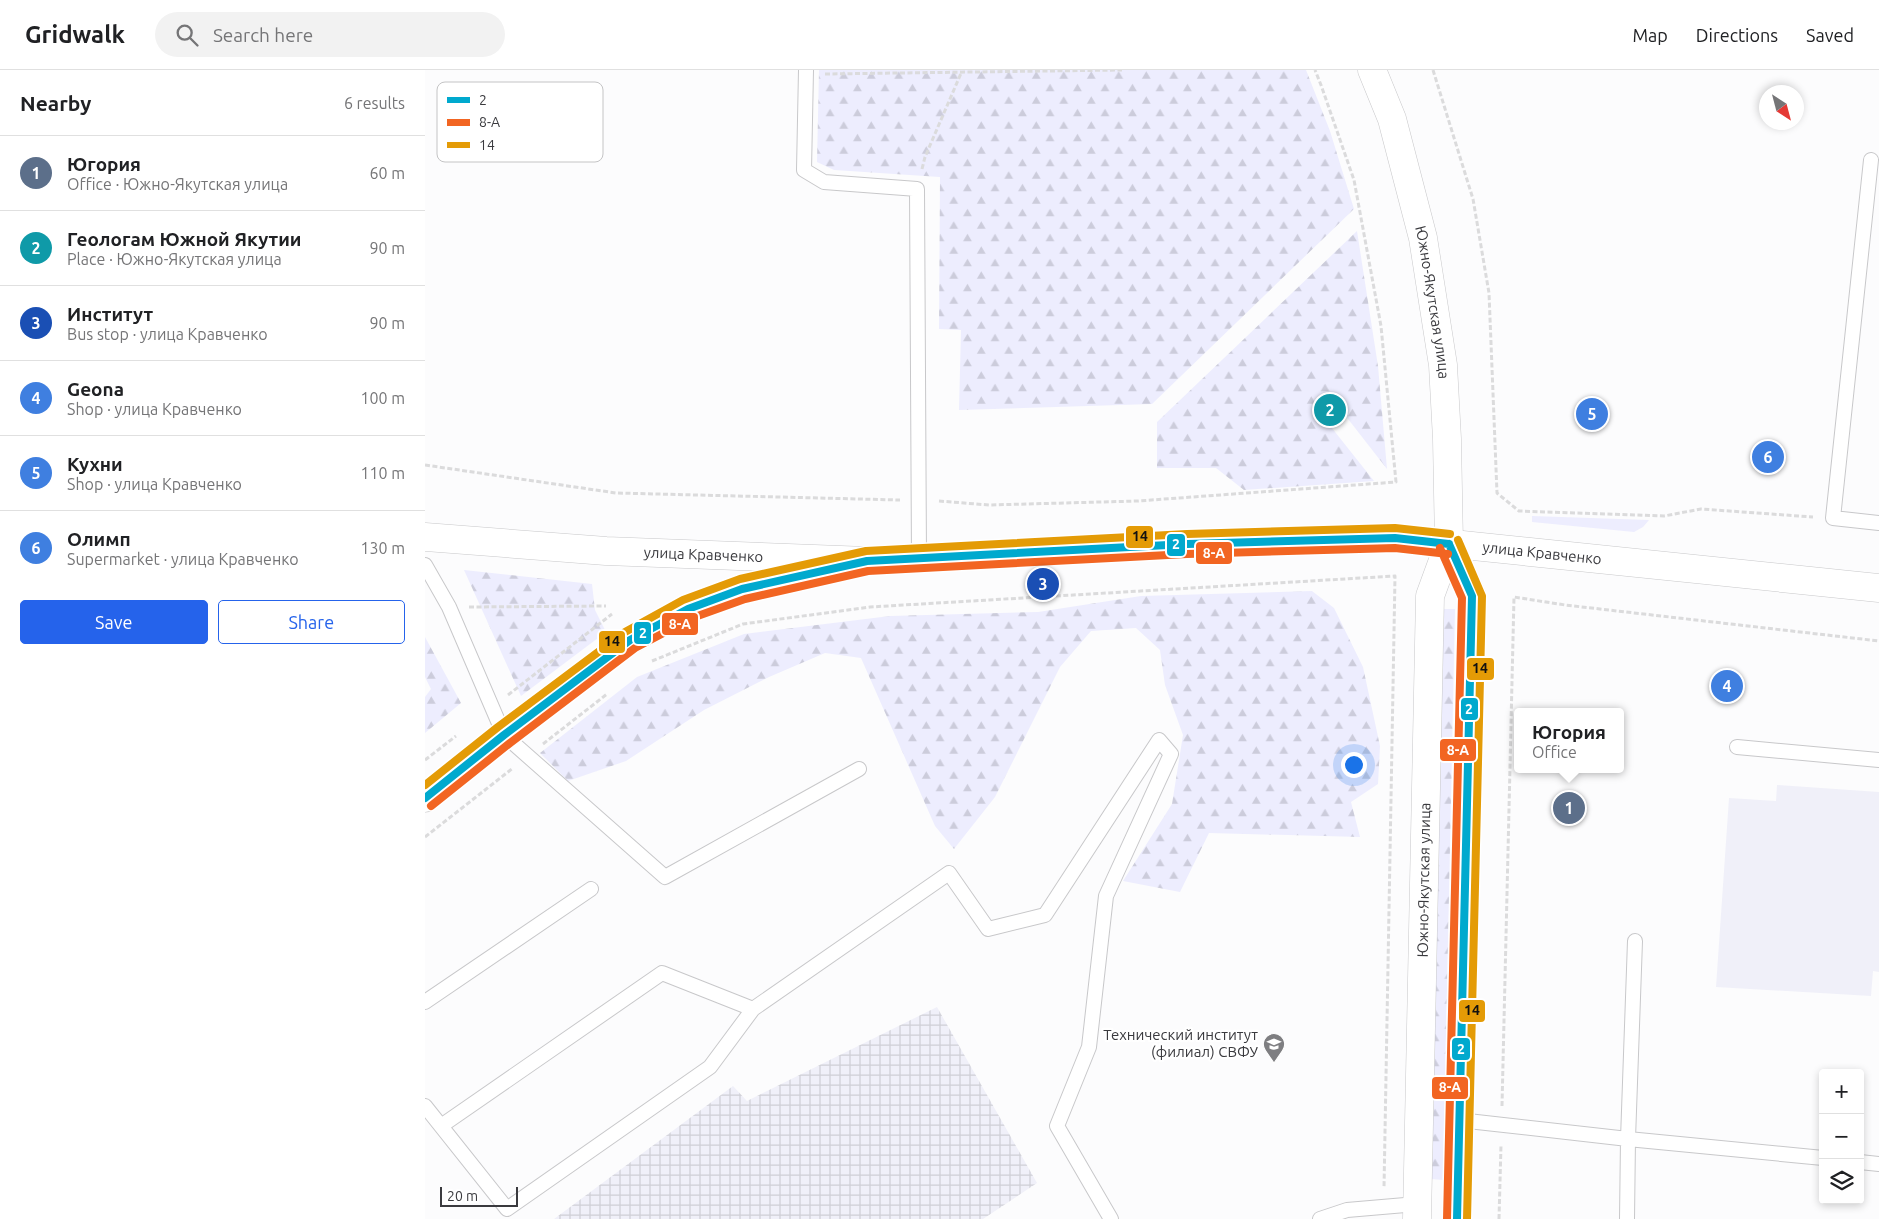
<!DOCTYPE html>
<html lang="en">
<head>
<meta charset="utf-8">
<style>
  :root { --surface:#fff; --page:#f2f2f2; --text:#202124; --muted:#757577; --line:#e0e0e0; --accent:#2563eb }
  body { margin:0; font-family:Ubuntu,sans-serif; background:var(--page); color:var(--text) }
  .controls { position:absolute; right:15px; bottom:15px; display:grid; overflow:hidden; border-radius:5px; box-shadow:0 2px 8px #0003 }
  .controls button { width:45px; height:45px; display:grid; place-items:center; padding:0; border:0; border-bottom:1px solid var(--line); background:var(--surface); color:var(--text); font:25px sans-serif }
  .compass { position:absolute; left:1334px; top:15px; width:45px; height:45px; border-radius:50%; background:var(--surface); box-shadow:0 2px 8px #0003; rotate:144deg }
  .scale { position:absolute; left:15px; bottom:12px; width:78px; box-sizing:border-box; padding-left:5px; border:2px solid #3a3a3e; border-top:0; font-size:14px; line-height:18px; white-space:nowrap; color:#3a3a3e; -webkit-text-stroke:4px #fff; paint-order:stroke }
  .you { position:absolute; left:928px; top:694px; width:18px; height:18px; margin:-12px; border:4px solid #fff; border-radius:50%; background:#1a73e8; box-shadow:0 0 0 8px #1a73e833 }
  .badge { display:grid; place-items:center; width:32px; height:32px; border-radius:50%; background:var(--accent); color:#fff; font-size:16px; font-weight:700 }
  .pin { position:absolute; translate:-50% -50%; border:2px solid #fff; box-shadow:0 1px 5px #0006 }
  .popup { position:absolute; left:1089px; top:638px; width:110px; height:65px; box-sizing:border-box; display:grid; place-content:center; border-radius:5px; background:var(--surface); filter:drop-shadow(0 1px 4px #0005); font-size:16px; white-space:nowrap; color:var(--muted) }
  .popup b { font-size:19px; color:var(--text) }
  .popup::after { content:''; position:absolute; left:50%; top:100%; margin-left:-10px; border:10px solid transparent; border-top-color:var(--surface) }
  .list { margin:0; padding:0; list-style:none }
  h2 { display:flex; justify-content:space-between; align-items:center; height:65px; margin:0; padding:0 20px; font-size:21px }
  h2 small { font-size:16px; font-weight:400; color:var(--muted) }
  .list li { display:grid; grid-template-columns:32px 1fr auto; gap:15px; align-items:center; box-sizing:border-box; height:75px; padding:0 20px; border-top:1px solid var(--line) }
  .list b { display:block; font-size:19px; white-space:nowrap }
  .list p { margin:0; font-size:16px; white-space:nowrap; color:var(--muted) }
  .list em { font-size:16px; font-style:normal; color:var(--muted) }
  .actions { display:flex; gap:10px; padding:15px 20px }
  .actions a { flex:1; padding:11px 0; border:1px solid var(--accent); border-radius:5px; text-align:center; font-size:18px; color:var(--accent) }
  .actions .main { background:var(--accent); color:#fff }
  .icon { flex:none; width:28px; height:28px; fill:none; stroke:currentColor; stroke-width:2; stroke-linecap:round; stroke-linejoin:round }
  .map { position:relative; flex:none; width:1454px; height:1149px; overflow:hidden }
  header { display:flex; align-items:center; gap:30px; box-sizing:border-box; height:70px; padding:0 25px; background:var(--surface); border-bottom:1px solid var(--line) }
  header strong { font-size:24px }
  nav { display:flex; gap:28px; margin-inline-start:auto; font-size:18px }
  .search { width:350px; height:45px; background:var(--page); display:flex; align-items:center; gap:12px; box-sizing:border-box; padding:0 18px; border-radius:28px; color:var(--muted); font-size:19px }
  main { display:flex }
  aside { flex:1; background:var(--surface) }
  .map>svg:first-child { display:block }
  .built { fill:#f0f0f9 }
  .industrial { fill:url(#industrial-grid) }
  .grass { fill:#ededfe }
  .forest { fill:url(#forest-firs) }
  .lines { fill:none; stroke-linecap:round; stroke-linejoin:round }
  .service-casing { stroke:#c8c8ca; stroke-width:16 }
  .minor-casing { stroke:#c8c8ca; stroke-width:29 }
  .tertiary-casing { stroke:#c8c8ca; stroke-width:29 }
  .path { stroke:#dbdbdc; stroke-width:3; stroke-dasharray:5 2.5; stroke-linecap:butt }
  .service { stroke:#fff; stroke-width:14 }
  .minor { stroke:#fff; stroke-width:28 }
  .tertiary { stroke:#fff; stroke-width:28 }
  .bus-1-casing { stroke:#fff; stroke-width:11 }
  .bus-2-casing { stroke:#fff; stroke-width:11 }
  .bus-3-casing { stroke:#fff; stroke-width:11 }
  .bus-1 { stroke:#00a9ce; stroke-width:8 }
  .bus-2 { stroke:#f26522; stroke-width:8 }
  .bus-3 { stroke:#e49b06; stroke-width:8 }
  .labels { text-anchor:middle; stroke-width:4.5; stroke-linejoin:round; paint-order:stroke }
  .street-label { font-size:15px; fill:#3a3a3e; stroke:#fff }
  .poi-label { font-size:15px; fill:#3a3a3e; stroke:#fff; text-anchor:end }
  .key { fill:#fff; stroke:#c4c4c5; stroke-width:1 }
  .key-label { font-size:14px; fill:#3a3a3e }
  .line-badge { stroke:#fff; stroke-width:2 }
  .badge-label { font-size:14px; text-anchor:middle; font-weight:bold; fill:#fff }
  .pale-badge-label { font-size:14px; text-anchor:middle; font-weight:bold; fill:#111 }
</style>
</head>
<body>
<header>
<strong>Gridwalk</strong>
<div class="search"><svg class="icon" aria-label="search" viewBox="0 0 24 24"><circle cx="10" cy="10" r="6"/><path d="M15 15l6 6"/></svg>Search here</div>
<nav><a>Map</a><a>Directions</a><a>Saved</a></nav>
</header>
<main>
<aside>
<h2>Nearby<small>6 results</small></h2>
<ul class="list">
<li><span class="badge" style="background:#5c6f8a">1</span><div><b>Югория</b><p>Office · Южно-Якутская улица</p></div><em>60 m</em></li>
<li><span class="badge" style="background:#0f9aa8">2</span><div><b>Геологам Южной Якутии</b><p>Place · Южно-Якутская улица</p></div><em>90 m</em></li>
<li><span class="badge" style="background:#1a4fb4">3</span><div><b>Институт</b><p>Bus stop · улица Кравченко</p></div><em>90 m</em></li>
<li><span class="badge" style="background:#3f7fe0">4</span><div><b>Geona</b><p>Shop · улица Кравченко</p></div><em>100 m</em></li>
<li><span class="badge" style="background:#3f7fe0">5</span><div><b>Кухни</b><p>Shop · улица Кравченко</p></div><em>110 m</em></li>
<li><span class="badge" style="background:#3f7fe0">6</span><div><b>Олимп</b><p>Supermarket · улица Кравченко</p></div><em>130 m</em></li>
</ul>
<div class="actions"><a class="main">Save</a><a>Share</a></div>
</aside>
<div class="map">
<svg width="1454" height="1149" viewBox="0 0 1454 1149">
  <defs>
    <pattern id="industrial-grid" width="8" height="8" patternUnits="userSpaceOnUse" patternTransform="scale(1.25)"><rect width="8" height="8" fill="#f0f0f9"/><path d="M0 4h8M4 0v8" fill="none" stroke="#cfcfd6"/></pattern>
    <pattern id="forest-firs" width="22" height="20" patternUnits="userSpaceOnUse" patternTransform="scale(1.25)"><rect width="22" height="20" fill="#ededfe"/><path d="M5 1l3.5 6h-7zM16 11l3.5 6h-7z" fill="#ccccdb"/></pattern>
  </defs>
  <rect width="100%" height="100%" fill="#fcfcfd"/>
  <path class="built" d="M1352,715L1454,722V902L1448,901L1446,926L1291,917L1304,728L1351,731Z"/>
  <path class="industrial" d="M512,937L612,1113L558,1149H129L308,1016L322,1031Z"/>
  <path class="grass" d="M1107,446L1224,450L1218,457L1209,462L1107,452Z"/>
  <path class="forest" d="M394,0H881L905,61L929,139L727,334L534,340L536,260L514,259L515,107L409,100L392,92Z
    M932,161L953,296L962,399L909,331L895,343L949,411L819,420L791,398H732V352Z
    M39,500L167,514L170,540L181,562L96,626Z
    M887,521L909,538L938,597L955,676L953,714L926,732L935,767L784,763L755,822L698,811L747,734L758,665L740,615L735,580L711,558L666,561L635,597L570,727L529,779L510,756L436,588L400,583L344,607L279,640L201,691L143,711L115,683L212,607L319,564L465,546L613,542L716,526Z
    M1018,539H1030L1018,1110L1006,1109Z
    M0,567L36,633L0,663V627L6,619L0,607Z"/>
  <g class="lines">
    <g class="service-casing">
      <path id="service" d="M381,0L379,100L399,112L492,119L494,488
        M1446,90L1408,448L1454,453
        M0,495L24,537L79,665L240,807L434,699
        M1312,677L1454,690
        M0,932L166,819
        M0,1036L82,1139L285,997L328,939L524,803L563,859L620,845L734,670L746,684L681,826L664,977L632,1056L686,1149
        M1034,1050L1203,1069L1398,1088
        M16,1056L237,903L328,939
        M1435,1092L1454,1094
        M895,1149L922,1140L992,1134
        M1202,1149L1203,1069L1210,871"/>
    </g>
    <g class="minor-casing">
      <g id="minor">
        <path id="s1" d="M0,467L181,481L442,491L762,474L970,468L1454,518"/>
        <path d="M0,728L79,665L205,570L263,539L317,519L406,499"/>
      </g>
    </g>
    <g class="tertiary-casing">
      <g id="tertiary">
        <path id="s2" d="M947,0L967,49L998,168L1018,295L1022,369L1024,474L1005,526L992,1149"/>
        <path d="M1024,474L1047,526L1032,1149"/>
      </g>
    </g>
    <path class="path" d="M1008,0L1048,129L1064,223L1072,423L1094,441L1239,446L1276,439L1388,447
      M400,4L697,0
      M497,99L500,87L537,1
      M0,395L191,423L475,430
      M514,431L564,435L713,431L971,412L956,256L929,110L896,15L890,0
      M44,537L181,536
      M227,591L318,554L445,537L970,506L959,1118
      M83,625L187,544
      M118,674L182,624
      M0,690L31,666
      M0,767L88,698
      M1077,1036L1089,527L1140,535L1454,571
      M1074,1149L1076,1075"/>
    <use href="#service" class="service"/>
    <use href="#minor" class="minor"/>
    <use href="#tertiary" class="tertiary"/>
    <g class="bus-1-casing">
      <path id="bus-1" d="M1024,474L1047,526L1032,1149
        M0,728L79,665L205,570L263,539L317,519L442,491L762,474L970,468L1024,474"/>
    </g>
    <g class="bus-2-casing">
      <path id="bus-2" d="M1015,478L1037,528L1022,1149
        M6,736L85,673L210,578L267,548L320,529L443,501L762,484L970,478L1023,484"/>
    </g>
    <g class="bus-3-casing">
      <path id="bus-3" d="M1033,470L1057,526L1042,1149
        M0,715L73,657L200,562L258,530L315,509L441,481L762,464L970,458L1025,464"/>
    </g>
    <use href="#bus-1" class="bus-1"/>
    <use href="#bus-2" class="bus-2"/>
    <use href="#bus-3" class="bus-3"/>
  </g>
  <defs>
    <g id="university-pin" transform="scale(1.125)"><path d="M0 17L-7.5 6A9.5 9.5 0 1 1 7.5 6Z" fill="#7e7e81" stroke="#fff"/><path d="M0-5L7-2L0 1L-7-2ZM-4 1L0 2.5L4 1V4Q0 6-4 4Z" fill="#fff"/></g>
  </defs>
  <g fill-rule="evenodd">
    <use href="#university-pin" x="849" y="974"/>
  </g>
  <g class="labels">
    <g class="street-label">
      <text dy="5" stroke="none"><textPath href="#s2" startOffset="241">Южно-Якутская улица</textPath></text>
      <text dy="5" stroke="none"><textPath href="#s1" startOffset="1119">улица Кравченко</textPath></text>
      <text dy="5" stroke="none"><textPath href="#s1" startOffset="279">улица Кравченко</textPath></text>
      <text transform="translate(999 810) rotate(-89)" y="5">Южно-Якутская улица</text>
    </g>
    <g class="poi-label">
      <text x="833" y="970">Технический институт<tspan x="833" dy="17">(филиал) СВФУ</tspan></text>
    </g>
  </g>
  <rect x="12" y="12" width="166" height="80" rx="8" class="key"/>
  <rect x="22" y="27" width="23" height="6" fill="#00a9ce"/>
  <rect x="22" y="49" width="23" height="7" fill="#f26522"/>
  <rect x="22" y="72" width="23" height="6" fill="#e49b06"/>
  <g class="key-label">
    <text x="54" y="35">2</text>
    <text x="54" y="57">8-А</text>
    <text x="54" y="80">14</text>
  </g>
  <g class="line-badge">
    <rect x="700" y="455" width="29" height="24" rx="5" fill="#e49b06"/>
    <rect x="741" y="463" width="20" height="24" rx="5" fill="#00a9ce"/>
    <rect x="770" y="471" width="38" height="24" rx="5" fill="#f26522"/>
    <rect x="236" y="542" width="38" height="24" rx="5" fill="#f26522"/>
    <rect x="208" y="551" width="19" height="24" rx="5" fill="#00a9ce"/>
    <rect x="173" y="560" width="28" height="24" rx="5" fill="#e49b06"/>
    <rect x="1041" y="587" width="29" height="24" rx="5" fill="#e49b06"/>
    <rect x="1035" y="627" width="19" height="24" rx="5" fill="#00a9ce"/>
    <rect x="1014" y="668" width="38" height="24" rx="5" fill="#f26522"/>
    <rect x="1033" y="929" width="28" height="24" rx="5" fill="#e49b06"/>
    <rect x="1026" y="967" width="20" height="24" rx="5" fill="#00a9ce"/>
    <rect x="1006" y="1006" width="38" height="24" rx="5" fill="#f26522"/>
  </g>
  <g class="badge-label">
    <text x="751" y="479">2</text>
    <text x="789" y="488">8-А</text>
    <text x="255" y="559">8-А</text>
    <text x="218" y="568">2</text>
    <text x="1044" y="644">2</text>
    <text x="1033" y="685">8-А</text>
    <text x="1036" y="984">2</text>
    <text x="1025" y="1022">8-А</text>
  </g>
  <g class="pale-badge-label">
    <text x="715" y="471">14</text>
    <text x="187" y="576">14</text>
    <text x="1055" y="603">14</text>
    <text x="1047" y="945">14</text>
  </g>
</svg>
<div class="controls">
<button>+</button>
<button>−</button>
<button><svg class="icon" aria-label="layers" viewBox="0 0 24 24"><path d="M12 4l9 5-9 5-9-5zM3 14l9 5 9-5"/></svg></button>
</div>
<svg class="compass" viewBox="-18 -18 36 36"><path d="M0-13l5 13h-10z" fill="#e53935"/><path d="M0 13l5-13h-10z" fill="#757577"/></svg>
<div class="scale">20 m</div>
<div class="you"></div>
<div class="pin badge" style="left:1144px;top:738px;background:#5c6f8a">1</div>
<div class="popup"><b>Югория</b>Office</div>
<div class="pin badge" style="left:905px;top:340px;background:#0f9aa8">2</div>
<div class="pin badge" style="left:618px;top:514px;background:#1a4fb4">3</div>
<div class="pin badge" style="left:1302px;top:616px;background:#3f7fe0">4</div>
<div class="pin badge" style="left:1167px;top:344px;background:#3f7fe0">5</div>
<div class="pin badge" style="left:1343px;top:387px;background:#3f7fe0">6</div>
</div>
</main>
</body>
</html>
